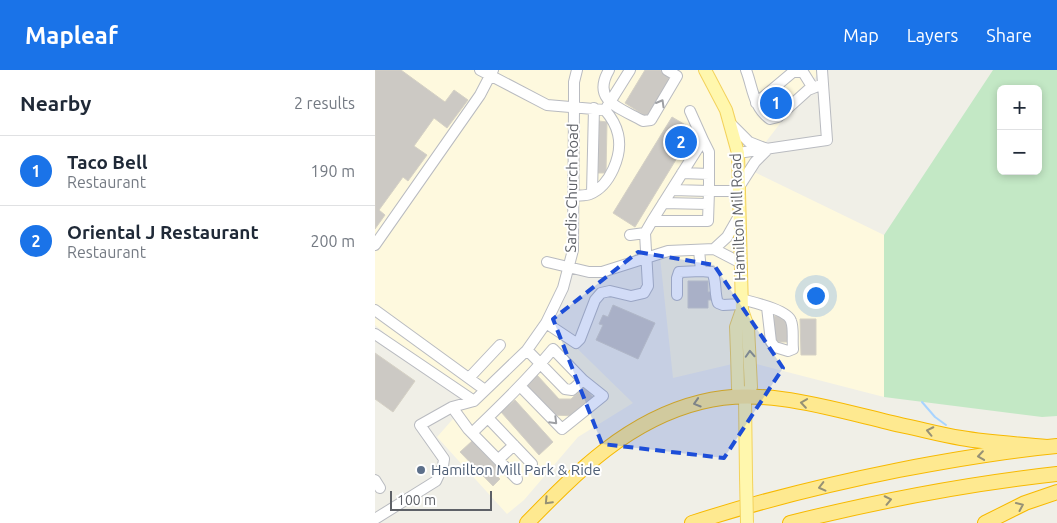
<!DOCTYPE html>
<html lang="en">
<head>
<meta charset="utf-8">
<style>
  :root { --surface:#fff; --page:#f2f2f3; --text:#1f2937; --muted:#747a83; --line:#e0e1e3; --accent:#1a73e8 }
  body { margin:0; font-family:Ubuntu,sans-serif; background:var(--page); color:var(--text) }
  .controls { position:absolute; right:15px; top:15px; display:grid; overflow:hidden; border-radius:8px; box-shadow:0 2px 8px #0003 }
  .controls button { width:45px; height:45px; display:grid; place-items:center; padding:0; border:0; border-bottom:1px solid var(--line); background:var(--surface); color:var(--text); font:25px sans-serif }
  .scale { position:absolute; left:15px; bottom:12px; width:102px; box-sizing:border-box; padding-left:5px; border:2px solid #5e6167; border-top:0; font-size:14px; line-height:18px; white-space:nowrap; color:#5e6167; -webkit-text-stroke:4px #fff; paint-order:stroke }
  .you { position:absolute; left:440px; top:225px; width:18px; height:18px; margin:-12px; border:4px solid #fff; border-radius:50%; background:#1a73e8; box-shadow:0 0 0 8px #1a73e833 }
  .badge { display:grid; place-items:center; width:32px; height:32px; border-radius:50%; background:var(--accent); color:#fff; font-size:16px; font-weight:700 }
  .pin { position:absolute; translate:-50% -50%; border:2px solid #fff; box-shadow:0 1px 5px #0006 }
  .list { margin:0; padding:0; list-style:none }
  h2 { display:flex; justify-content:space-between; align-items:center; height:65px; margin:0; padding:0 20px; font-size:21px }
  h2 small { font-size:16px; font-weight:400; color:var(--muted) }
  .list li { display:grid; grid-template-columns:32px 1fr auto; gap:15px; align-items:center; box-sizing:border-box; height:70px; padding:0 20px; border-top:1px solid var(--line) }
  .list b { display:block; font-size:19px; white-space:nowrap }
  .list p { margin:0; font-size:16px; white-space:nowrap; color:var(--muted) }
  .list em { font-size:16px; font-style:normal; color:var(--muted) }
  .map { position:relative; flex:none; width:682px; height:453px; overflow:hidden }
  header { display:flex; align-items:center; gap:30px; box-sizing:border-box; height:70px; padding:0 25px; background:var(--accent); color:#fff }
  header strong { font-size:24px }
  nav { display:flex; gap:28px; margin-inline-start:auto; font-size:18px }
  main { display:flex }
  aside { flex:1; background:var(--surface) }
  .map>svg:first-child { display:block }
  .commercial { fill:#fef9de }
  .green { fill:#c3e8c5; fill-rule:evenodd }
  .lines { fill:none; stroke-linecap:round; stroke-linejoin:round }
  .stream { stroke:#a8d4ff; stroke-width:2 }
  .building { fill:#ccc9c4; stroke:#d5d1c5 }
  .minor-casing { stroke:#b9bbc0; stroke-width:12 }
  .major-casing { stroke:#f3d25c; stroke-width:14 }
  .highway-casing { stroke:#f7b900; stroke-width:16 }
  .minor { stroke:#fff; stroke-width:10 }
  .major { stroke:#fff7ad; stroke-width:12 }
  .highway { stroke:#fee990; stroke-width:14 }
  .major-bridge-casing { stroke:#f3d25c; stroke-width:14; stroke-linecap:butt }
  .major-bridge { stroke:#fff7ad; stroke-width:12 }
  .oneway { stroke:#9ea0a4 }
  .oneway2 { stroke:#969680 }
  .oneway3 { stroke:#969175 }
  .marked { fill:#1d4ed8; fill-opacity:0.2; stroke:#1d4ed8; stroke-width:4; stroke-dasharray:10 6; stroke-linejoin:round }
  .service-dot { fill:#5c6f8a; stroke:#fff; stroke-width:2 }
  .labels { text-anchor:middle; stroke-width:4; stroke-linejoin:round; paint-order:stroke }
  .street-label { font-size:15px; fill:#5e6167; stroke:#fff }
  .service-label { font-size:15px; fill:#4e5e75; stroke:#fff; text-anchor:start }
</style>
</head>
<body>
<header>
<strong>Mapleaf</strong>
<nav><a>Map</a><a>Layers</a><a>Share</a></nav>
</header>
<main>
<aside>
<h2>Nearby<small>2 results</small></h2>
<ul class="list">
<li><span class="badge">1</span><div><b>Taco Bell</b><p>Restaurant</p></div><em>190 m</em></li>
<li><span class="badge">2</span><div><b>Oriental J Restaurant</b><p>Restaurant</p></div><em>200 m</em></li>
</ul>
</aside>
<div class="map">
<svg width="682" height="453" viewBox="0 0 682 453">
  <rect width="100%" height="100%" fill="#f0efe7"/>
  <path class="commercial" d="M0,0H446L371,98L509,165V327L370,291L298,308L284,178L237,199L196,196L174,251L258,333L203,367L149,430L132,444L62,367L93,332L0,255Z"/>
  <path class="green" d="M618,0H682V346L667,347L509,327V165ZM626,19H663V101H626Z"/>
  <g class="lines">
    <path class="stream" d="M547,332L560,347L571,355"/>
  </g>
  <path class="building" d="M0,0H26L70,32L79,20L93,30L72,58L59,48L39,76L52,85L33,111L28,107L4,140L10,145L0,159Z
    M270,0H285L296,7L272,47L250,33Z
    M406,13L414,23L395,39L387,29Z
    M297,47L319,60L260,157L238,143Z
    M224,51L232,52L231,103H223Z
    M313,211H333V222H337V230H333V238H313Z
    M238,235L280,253L263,289L221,270L228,255L224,254L228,245L233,247Z
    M399,246H413V272H399Z
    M425,249H441V285H426Z
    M0,283L40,311L18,342L0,329Z
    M162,305L184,329H196L209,317L220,329L202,346L177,345L150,316Z
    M140,330L178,372L164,385L126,342Z
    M97,371L126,401L121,405L125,409L118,416L85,382Z"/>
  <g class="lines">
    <g class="minor-casing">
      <path id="minor" d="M105,0L172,35L230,40L255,0
        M234,0C216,31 245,38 268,51L276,50L302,6L292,0
        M371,0C378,18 378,37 395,49L403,47L433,20L448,14
        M381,33L418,2H428L438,18
        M355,53L374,72L392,79
        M363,83L452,70L447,0
        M307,103L334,104
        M364,117L380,92L393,79
        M297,120L334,121V82L328,70
        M217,123L219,38
        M199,126C204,125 210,126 215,124C235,116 248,85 243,64C241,55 236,47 230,40
        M288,133L333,134
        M277,151L328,70L315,41
        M255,165L270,163
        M0,175L105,25L118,0
        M339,179L352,167L364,146
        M324,180L326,201L337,202C342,211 339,223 343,233L348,235L367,234
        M172,192L214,202H227L293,181L339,179L366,193
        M302,225V208L304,202L326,201
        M366,229C377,232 413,240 416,251C419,258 417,270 418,279L413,281L400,277L396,272L392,237
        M0,240L110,320
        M171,253L201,273L205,269L220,230L226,223L235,221L256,226L269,223L273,216L270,163L277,151H333L334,121H364
        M0,264L99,331
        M94,308L125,275
        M145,316L187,359L228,326L208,310
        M77,337L93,359L142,409
        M113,348L157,394
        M97,363C125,336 153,309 178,279L208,310L197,320L190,319L152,280
        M124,389L139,375
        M0,410L5,418
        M0,449L61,411L68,396L69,389L45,355L77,337L99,331L152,280L171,253L188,218L198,180L199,37V12L202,0"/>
    </g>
    <g class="major-casing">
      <path id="major" d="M330,0L351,40L363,83L367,240L361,257L362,283L363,318L370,328
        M367,240L373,257L376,317L370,328L371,407"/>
    </g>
    <g class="highway-casing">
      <path id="highway" d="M152,453C203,401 253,350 326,332C392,315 466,342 530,356C549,360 567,365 586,368C614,373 643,374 672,377
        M317,453C385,431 454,414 524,400C576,390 629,381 682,376
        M415,453C503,431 591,414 682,404
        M610,453L650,433L682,422"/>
    </g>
    <use href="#minor" class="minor"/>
    <use href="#major" class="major"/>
    <use href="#highway" class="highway"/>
    <g class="major-bridge-casing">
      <path id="major-bridge" d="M371,407L372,453"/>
    </g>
    <use href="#major-bridge" class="major-bridge"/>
  </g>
  <defs><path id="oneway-chevron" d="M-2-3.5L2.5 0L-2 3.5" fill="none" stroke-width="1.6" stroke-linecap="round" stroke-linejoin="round" transform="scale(1.25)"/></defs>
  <g class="oneway">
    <use href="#oneway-chevron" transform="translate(286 33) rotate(-60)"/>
    <use href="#oneway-chevron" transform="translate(179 351) rotate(45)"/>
  </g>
  <use class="oneway2" href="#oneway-chevron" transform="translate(375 284) rotate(-93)"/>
  <g class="oneway3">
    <use href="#oneway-chevron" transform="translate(322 333) rotate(163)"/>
    <use href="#oneway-chevron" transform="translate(429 333) rotate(-172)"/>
    <use href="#oneway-chevron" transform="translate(555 361) rotate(-168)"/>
    <use href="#oneway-chevron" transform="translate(606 386) rotate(172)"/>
    <use href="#oneway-chevron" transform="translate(447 417) rotate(166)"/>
    <use href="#oneway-chevron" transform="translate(513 430) rotate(-12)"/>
    <use href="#oneway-chevron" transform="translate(173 431) rotate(134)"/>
    <use href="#oneway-chevron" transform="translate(645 436) rotate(-24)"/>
  </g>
  <path class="marked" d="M263,182L339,195L408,298L349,388L227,374L178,249Z"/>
  <circle class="service-dot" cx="46" cy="400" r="5"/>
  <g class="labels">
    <g class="street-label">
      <text transform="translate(197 118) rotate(-89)" y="5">Sardis Church Road</text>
      <text transform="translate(363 147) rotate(-92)" y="5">Hamilton Mill Road</text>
    </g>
    <g class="service-label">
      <text x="56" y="405">Hamilton Mill Park &amp; Ride</text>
    </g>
  </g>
</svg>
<div class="controls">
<button>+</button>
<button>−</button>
</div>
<div class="scale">100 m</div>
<div class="you"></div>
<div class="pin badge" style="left:401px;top:33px">1</div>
<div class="pin badge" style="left:306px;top:72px">2</div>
</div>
</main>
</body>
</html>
